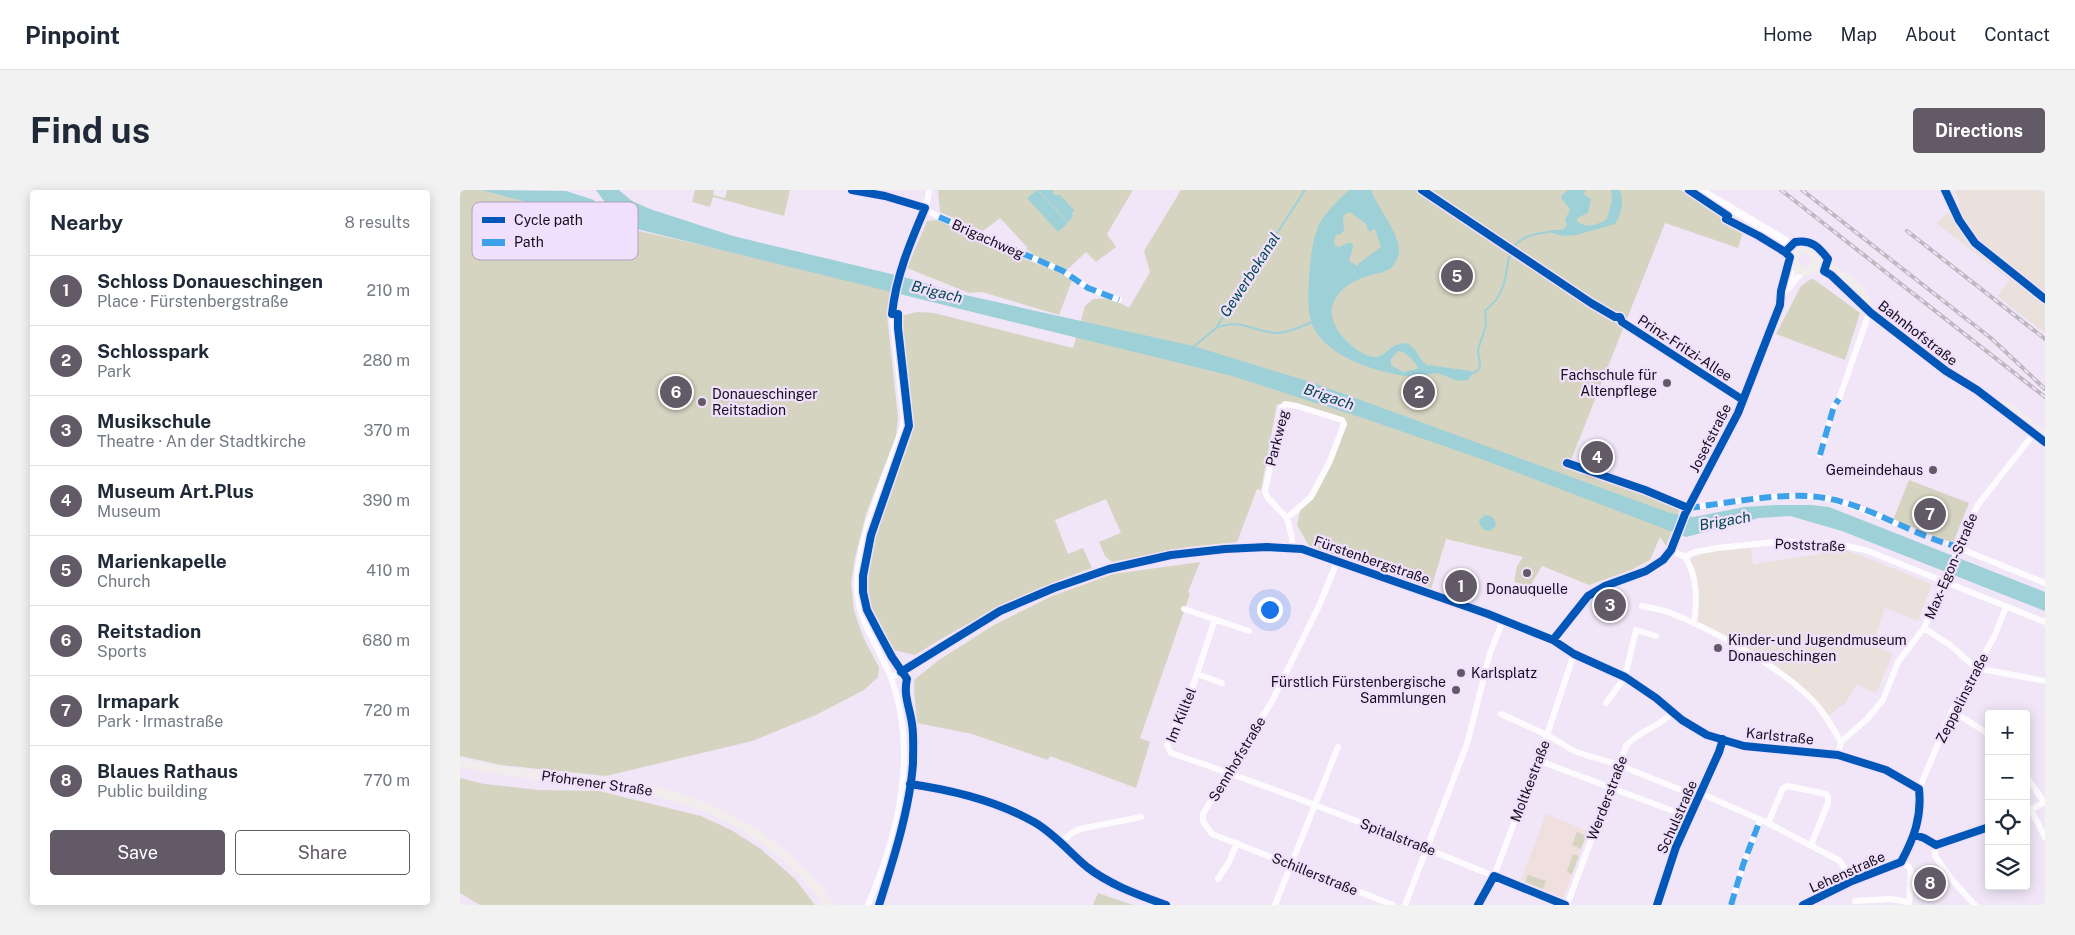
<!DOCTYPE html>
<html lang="en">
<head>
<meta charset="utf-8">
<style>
  :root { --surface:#fff; --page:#f2f2f3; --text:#1f2937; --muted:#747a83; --line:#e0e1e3; --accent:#625a67 }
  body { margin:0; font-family:"Public Sans",sans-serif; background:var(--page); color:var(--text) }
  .controls { position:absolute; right:15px; bottom:15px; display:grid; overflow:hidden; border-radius:5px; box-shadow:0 2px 12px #0003 }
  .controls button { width:45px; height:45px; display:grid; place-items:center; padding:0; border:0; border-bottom:1px solid var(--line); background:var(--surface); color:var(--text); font:25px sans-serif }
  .you { position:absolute; left:809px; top:419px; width:18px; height:18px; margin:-12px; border:4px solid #fff; border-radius:50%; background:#1a73e8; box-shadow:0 0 0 8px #1a73e833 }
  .badge { display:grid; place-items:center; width:32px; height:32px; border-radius:50%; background:var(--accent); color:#fff; font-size:16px; font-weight:700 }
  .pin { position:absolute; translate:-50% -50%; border:2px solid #fff; box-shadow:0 1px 5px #0006 }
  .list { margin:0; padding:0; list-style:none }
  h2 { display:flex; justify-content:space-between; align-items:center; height:65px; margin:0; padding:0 20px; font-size:21px }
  h2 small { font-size:16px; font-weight:400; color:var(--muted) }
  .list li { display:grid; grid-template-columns:32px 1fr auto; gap:15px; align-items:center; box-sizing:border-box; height:70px; padding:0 20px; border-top:1px solid var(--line) }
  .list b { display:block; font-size:19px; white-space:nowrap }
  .list p { margin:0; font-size:16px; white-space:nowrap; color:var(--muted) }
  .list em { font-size:16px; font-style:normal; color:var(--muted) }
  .actions { display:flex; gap:10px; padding:15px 20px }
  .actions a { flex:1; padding:11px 0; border:1px solid var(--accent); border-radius:5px; text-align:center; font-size:18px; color:var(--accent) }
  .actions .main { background:var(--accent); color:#fff }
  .icon { flex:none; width:28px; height:28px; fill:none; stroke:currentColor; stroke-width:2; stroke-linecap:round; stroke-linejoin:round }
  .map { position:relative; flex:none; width:1585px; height:715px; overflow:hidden; border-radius:5px }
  header { display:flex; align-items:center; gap:30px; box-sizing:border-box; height:70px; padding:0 25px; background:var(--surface); border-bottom:1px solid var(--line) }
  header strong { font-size:24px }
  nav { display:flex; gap:28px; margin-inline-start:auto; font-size:18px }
  .intro { display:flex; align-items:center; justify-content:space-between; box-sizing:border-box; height:120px; padding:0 30px }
  h1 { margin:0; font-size:35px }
  .button { padding:12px 22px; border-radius:5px; background:var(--accent); color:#fff; font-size:18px; font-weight:700 }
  main { display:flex; gap:30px; padding:0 30px }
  aside { flex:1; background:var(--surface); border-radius:5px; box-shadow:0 2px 12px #0003 }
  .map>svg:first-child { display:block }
  .industrial { fill:#eae1dd }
  .education { fill:#efdfdf }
  .green { fill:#d5d4c1 }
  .water { fill:#9ed0d8; fill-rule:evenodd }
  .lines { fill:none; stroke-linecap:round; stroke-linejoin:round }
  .stream { stroke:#9ed0d8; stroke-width:2 }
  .minor { stroke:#fdfbfe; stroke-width:6 }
  .tertiary { stroke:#fdfbfe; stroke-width:8 }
  .secondary { stroke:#f2eded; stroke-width:9 }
  .rail-casing { stroke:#bcb9be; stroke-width:4 }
  .rail { stroke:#f1dffe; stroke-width:2; stroke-dasharray:5.5; stroke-linecap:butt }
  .quiet { stroke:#3da1ea; stroke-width:6; stroke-dasharray:12 6; stroke-linecap:butt }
  .cycleway-casing { stroke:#f1dffe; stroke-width:11 }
  .cycleway { stroke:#0057b8; stroke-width:8 }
  .poi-dot { fill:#625a67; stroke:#f1dffe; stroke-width:2 }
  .labels { text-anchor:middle; stroke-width:4.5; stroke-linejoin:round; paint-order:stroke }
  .street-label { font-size:14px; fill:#150e19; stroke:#f1dffe }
  .poi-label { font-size:14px; fill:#150e19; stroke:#f1dffe; text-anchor:end }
  .water-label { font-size:15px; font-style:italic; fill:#004a4c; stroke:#f1dffe }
  .key { fill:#f1dffe; stroke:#afa0b9; stroke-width:1 }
  .key-label { font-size:14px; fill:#150e19 }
</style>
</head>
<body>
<header>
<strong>Pinpoint</strong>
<nav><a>Home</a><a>Map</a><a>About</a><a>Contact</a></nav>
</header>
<div class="intro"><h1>Find us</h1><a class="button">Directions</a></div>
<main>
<aside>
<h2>Nearby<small>8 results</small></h2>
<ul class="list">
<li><span class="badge">1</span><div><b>Schloss Donaueschingen</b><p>Place · Fürstenbergstraße</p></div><em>210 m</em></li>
<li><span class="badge">2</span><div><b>Schlosspark</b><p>Park</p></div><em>280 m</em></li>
<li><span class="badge">3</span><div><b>Musikschule</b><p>Theatre · An der Stadtkirche</p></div><em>370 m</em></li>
<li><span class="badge">4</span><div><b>Museum Art.Plus</b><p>Museum</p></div><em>390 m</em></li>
<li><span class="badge">5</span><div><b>Marienkapelle</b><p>Church</p></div><em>410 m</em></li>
<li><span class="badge">6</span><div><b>Reitstadion</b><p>Sports</p></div><em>680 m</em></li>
<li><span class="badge">7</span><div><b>Irmapark</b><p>Park · Irmastraße</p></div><em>720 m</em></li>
<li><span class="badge">8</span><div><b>Blaues Rathaus</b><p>Public building</p></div><em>770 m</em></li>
</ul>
<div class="actions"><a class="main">Save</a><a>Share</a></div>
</aside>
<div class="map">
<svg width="1585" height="715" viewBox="0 0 1585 715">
  <rect width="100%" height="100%" fill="#f0e6f7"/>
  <path class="industrial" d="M1494,0H1585V143L1537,106L1550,90L1476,33L1500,13Z
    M1371,356L1400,365L1472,394L1458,431L1425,418L1413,456L1433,463L1416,504L1397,494L1384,516L1381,515L1367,528L1324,486L1234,434L1237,414L1227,370L1249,361L1291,358L1293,374L1360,364Z"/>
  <path class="education" d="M1086,624L1128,641L1103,708L1061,690Z"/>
  <path class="green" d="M0,0H21L139,32L277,63L431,101L427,125L438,228L436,246L406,324L395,368L391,393L394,421L404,449L419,477L418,487L404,500L356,525L292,551L146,586L41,575L0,566Z
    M235,0H254L253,5L265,8L267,0H330L324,26L253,7L250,17L232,12Z
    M478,0H673L647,44L656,57L636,72L626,62L607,80L575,66L566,59L568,58L540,28L523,41L480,22Z
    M721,0H1220L1286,33L1278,58L1205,33L1111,270L1206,304L1222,314L1206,356L1200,347L1190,370L1171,380L1129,395L1082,376L1070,396L1054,392L1057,376L1063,367L986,349L971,399L849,356L837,335L841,317L851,307L878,252L882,230L837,216L817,214L801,300L797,299L777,352L728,357L652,372L645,366L639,352L661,343L646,309L595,330L608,364L623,358L632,378C569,400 511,430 455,465L429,459C420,442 410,426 406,406C401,379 416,327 427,302C439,276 450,250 451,222L440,137L441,126L457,122L474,123L613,158L625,116L633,109L652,108L669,118L690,82L684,61Z
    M477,30L550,63L613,88L599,125L522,102L509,103L447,78L467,31Z
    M1351,89L1355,90L1400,123L1385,170L1316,144L1341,96Z
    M1449,290L1509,313L1493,353L1433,330Z
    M740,372L728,402L730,404L680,548L690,552L676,598L590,566L588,570L512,544L457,533C457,523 452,494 455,489L479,470L534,435L592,406L653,384Z
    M0,588L24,594L79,600L139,601L241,626L271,640L301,659L335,689L355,715H20L0,703Z
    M1117,642L1126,646L1121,659L1112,655Z
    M1113,664L1119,666L1112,684L1107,682Z
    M1068,685L1086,691L1083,699L1065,692Z
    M638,703L673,715H633Z"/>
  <path class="water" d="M21,0L106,1L134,10L140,28L139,32Z
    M136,0H159L172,11L190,19L273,46L448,88L505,105L733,156L854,193L1210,323L1234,327L1284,317L1316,315H1351L1369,317L1585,402V421L1382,341L1330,326L1299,328L1226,347L1024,270L906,229L772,186L181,40C154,31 152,21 136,0Z
    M577,0L608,33L598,42L567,8Z
    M578,0H593L594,5H600L614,20L612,24L613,27L608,32Z
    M889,0H911C918,19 940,43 939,62C938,68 935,75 930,79C923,83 916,83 908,86C880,94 859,117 881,145C889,154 907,171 920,166C931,161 930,154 946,153C958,158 958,169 967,175L1011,181L1012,184L1009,190C991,192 994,188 980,184C977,183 971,184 967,184L965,188C929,186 867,171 852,134C847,121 848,102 849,88C850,70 853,39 865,25C872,16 881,8 889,0ZM890,22C896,27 902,30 908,36L906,38L911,42L913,39H915L921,57L899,73L898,76L889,71L893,57L892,53H887L880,57L875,56L874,50L876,45L881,44L884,40L883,28L885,24ZM938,161C946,161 953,170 958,177L957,179L943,182L931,175V169Z
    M1108,0H1126L1123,4L1131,9L1128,23L1117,28V31C1125,39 1138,35 1147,29L1152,10L1151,0H1160C1164,13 1162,23 1155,34L1116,45L1104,46L1088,42L1091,40H1102L1107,36L1105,30L1110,19L1101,8L1102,5Z
    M1025,325L1031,326L1036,332L1035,337L1030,341L1024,340L1019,333L1020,329Z"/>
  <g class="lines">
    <path class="stream" d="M756,138C782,127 794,143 818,143C831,142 840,137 852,132
      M732,158L756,138L845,0
      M1011,184L1017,181L1020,177L1018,160L1026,135L1025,121C1028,118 1033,114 1036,110C1058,78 1032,48 1089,42"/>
    <path class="minor" d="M392,0C422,6 453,10 479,27L603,81L628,98L659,110
      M1329,98L1343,81
      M1162,132L1283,210
      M1360,265L1374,216L1379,209L1408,126L1411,123
      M1228,318C1268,313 1327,301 1366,308C1390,313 1413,324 1435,333
      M827,328L808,308L805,302L822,217L825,214L837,216L882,230L884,234L870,271L851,307L827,328L832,348V359
      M1489,354L1585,393
      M1211,360L1225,367L1235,362L1257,358L1325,351L1349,354L1374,353L1408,361L1585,432
      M1225,367C1238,387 1237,411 1234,434
      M877,372L859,416L812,511L743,624V631L752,644L933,715
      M1182,416C1191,418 1200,419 1208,422C1250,438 1315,474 1347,505C1362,518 1371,535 1381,552
      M724,419L789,441
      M755,429L734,493L707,555L711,563C844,608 975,662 1105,715
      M1464,438L1490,455L1516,478L1585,491
      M1093,450L1128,406L1145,396L1186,381L1203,370L1211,360L1225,324L1278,223L1335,75
      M737,484L762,493
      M431,488L540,421L594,398L649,379L711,365L765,359L807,357L842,359L1028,424L1093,450L1114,464L1165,487L1196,508L1222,530L1247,545L1284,556L1378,565L1426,580L1459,599C1462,627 1454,648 1441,672
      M1146,513L1165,487L1176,440L1196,446
      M1492,521L1529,544
      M1041,524L1087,545L1116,562L1159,575L1238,607
      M1378,565L1381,552L1407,529L1423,510L1438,472L1464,438L1517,316L1575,242
      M1077,570L1229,627
      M1566,586L1584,612
      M443,594C488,599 535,609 574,633C595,645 609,662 627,677C650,695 679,705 706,715
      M1459,599L1492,521L1535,445L1546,417
      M1240,603L1308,633L1380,671L1392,691
      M1571,620L1585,647
      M1566,622L1585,612
      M1308,633L1323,598L1328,596L1366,604L1368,607V613L1351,655
      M601,652L612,643L620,639L681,627
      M1441,672L1449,677L1451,682L1449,715
      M758,689L769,672L777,653
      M1395,711L1430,709L1449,712
      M408,715C438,645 458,565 432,490C421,461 400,435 397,402C394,355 426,285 442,239L444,228L432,124L434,108L444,67L467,13L469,0
      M815,715L878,557
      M945,715L1007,554L1030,463L1043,430
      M1018,715L1034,686L1087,545L1114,464
      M1107,715L1166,556C1179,540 1200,537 1213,522
      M1197,715L1216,657L1259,562L1263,549
      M1271,715L1283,675L1300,630
      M1343,715L1392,691L1441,672
      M1515,715L1492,690L1475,666L1476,655L1529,637"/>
    <path class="tertiary" d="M1240,0L1341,60
      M1320,50L1334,66"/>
    <path class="secondary" d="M1485,0L1499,30L1515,53L1585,109
      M1334 70a11 11 0 1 1 22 0a11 11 0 1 1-22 0Z
      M1356,70C1373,79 1408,98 1407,118
      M1354,77L1371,85L1411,123L1486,181L1517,200L1585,252
      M1546,216L1585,245
      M0,573C113,598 211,579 311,655C333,672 354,692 369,715"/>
    <g class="rail-casing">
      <path id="rail" d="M1321,0L1585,207
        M1342,0L1532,149L1585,199
        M1447,41L1585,149"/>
    </g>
    <use href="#rail" class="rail"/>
    <path class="quiet" d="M479,27L603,81L628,98L659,110
      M1360,265L1374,216L1379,209
      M1228,318C1269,313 1325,301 1365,308C1412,316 1453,346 1499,357
      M1271,715L1283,675L1300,630"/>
    <g class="cycleway-casing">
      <path id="cycleway" d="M392,0L425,6L465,18C450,53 436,86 432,124H438V138L449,236L411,345L403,386V402L407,420L419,443L432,467L447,489C443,505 450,518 452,534C454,546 453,560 453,573C450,618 433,671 419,715
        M962,0L1131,113L1155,127H1160L1162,132L1283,210
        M1485,0L1499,30L1515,53L1585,109
        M1325,62L1335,52C1351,49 1359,57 1368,69L1364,81L1371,85L1411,123L1486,181L1517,200L1585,252
        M1107,273L1185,300L1228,318
        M1093,450L1128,406L1145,396L1186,381L1203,370L1211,360L1225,324L1278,223L1320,115L1321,101L1330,67L1325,62L1299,46L1266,29L1268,26L1229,0
        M441,482L540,421L594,398L649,379L711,365L765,359L807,357L842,359L1028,424L1093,450L1114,464L1165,487L1196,508L1222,530L1247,545L1284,556L1378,565L1426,580L1459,599C1462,627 1454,648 1441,672L1392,691L1343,715
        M450,594C492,600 537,611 574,632C595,644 609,662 627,677C650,695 679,705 706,715
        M1455,645L1464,648L1476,655L1529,637
        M1018,715L1034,686L1105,715
        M1197,715L1216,657L1259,562L1263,549"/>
    </g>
    <use href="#cycleway" class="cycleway"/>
  </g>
  <g class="poi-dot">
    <circle cx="1207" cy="193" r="5"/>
    <circle cx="242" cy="212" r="5"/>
    <circle cx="1473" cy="280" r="5"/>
    <circle cx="1067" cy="383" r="5"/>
    <circle cx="1258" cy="458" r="5"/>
    <circle cx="1001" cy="483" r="5"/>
    <circle cx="996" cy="500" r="5"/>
  </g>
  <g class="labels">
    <g class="street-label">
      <text transform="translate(528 49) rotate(24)" y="5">Brigachweg</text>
      <text transform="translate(1458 143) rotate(38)" y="5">Bahnhofstraße</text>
      <text transform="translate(1225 158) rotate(33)" y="5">Prinz-Fritzi-Allee</text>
      <text transform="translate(817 248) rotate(-76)" y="5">Parkweg</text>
      <text transform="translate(1250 248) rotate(-63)" y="5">Josefstraße</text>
      <text transform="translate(1350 355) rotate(2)" y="5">Poststraße</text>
      <text transform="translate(912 370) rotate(19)" y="5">Fürstenbergstraße</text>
      <text transform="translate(1491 376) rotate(-67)" y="5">Max-Egon-Straße</text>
      <text transform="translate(1502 508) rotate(-63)" y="5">Zeppelinstraße</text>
      <text transform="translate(721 525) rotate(-68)" y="5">Im Killtel</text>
      <text transform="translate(1320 546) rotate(6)" y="5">Karlstraße</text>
      <text transform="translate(777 569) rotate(-59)" y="5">Sennhofstraße</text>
      <text transform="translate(1070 591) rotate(-69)" y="5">Moltkestraße</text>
      <text transform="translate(137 593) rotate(8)" y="5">Pfohrener Straße</text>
      <text transform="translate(1147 608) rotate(-69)" y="5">Werderstraße</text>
      <text transform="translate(1217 627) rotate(-66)" y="5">Schulstraße</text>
      <text transform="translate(938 647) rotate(21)" y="5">Spitalstraße</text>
      <text transform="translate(1387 682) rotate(-24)" y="5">Lehenstraße</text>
      <text transform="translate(855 684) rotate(22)" y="5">Schillerstraße</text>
    </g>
    <g class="poi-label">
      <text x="1197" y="190">Fachschule für<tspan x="1197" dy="16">Altenpflege</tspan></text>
      <text x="252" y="209" text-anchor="start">Donaueschinger<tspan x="252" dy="16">Reitstadion</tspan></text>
      <text x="1463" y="285">Gemeindehaus</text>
      <text x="1067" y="404" text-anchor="middle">Donauquelle</text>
      <text x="1268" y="455" text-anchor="start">Kinder- und Jugendmuseum<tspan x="1268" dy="16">Donaueschingen</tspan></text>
      <text x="1011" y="488" text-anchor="start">Karlsplatz</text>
      <text x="986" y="497">Fürstlich Fürstenbergische<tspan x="986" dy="16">Sammlungen</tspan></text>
    </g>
    <g class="water-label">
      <text transform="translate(790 85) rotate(-57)" y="5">Gewerbekanal</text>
      <text transform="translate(477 102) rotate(14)" y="5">Brigach</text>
      <text transform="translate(869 207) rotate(19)" y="5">Brigach</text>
      <text transform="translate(1265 331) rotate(-10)" y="5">Brigach</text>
    </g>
  </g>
  <rect x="12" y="12" width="166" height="58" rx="8" class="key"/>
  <rect x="22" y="27" width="23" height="6" fill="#0057b8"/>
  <rect x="22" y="49" width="23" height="7" fill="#3da1ea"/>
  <g class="key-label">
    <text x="54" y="35">Cycle path</text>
    <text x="54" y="57">Path</text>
  </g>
</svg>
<div class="controls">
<button>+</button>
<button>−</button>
<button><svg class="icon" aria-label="locate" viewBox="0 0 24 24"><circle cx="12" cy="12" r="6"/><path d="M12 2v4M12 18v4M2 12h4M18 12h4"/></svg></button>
<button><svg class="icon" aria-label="layers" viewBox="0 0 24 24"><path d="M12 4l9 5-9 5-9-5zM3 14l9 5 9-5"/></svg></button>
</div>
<div class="you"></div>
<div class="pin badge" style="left:1001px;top:396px">1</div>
<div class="pin badge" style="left:959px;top:202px">2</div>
<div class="pin badge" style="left:1150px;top:415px">3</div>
<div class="pin badge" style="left:1137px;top:267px">4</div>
<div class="pin badge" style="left:997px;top:86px">5</div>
<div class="pin badge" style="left:216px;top:202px">6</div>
<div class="pin badge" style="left:1470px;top:324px">7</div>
<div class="pin badge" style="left:1470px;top:693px">8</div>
</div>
</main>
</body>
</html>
